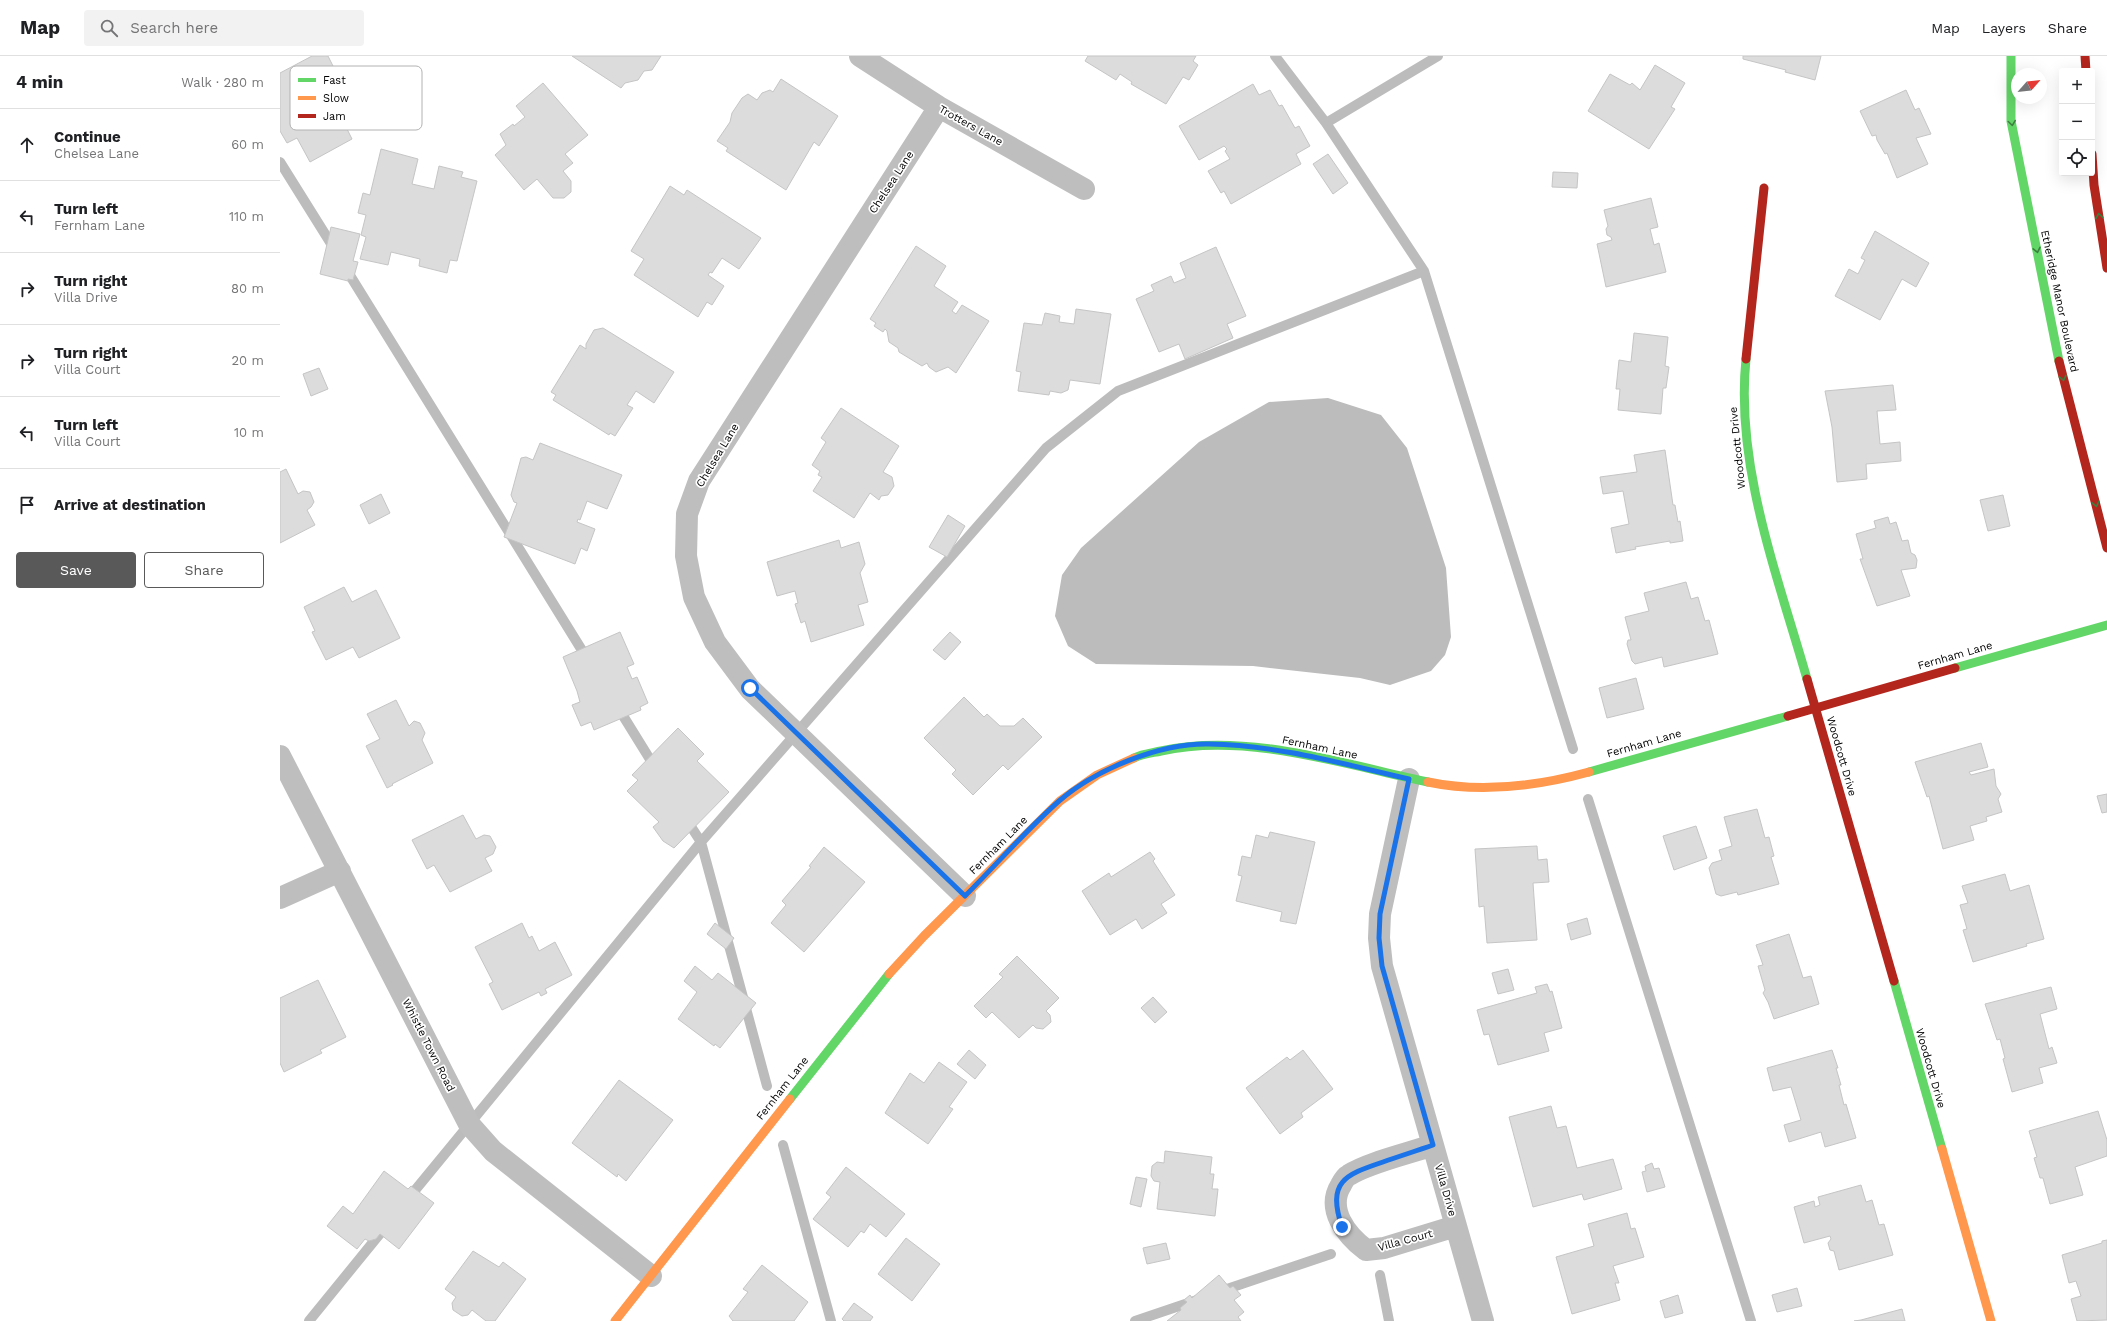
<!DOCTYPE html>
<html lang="en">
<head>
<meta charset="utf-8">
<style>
  :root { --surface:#fff; --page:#f2f2f2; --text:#202124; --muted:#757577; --line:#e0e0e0; --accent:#595959 }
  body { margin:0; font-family:"Work Sans",sans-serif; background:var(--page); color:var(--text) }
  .controls { position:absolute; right:12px; top:12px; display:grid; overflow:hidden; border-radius:4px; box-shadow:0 4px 16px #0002 }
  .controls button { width:36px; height:36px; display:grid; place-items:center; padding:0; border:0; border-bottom:1px solid var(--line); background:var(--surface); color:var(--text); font:20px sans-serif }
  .compass { position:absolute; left:1731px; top:12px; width:36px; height:36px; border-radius:50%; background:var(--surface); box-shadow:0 4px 16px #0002; rotate:63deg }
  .stop { position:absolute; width:12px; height:12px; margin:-9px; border:3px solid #1a73e8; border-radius:50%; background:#fff }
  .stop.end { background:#1a73e8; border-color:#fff; box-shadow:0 1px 4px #0008 }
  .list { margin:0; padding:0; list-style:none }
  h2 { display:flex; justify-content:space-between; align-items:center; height:52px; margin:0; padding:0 16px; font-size:17px }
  h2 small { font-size:13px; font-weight:400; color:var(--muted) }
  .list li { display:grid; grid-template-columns:26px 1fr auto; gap:12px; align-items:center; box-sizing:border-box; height:72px; padding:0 16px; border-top:1px solid var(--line) }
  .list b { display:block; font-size:15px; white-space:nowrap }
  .list p { margin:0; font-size:13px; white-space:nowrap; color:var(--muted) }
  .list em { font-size:13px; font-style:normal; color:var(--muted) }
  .actions { display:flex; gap:8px; padding:12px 16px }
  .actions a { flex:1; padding:9px 0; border:1px solid var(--accent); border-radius:4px; text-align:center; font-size:14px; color:var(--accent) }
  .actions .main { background:var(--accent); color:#fff }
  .icon { flex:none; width:22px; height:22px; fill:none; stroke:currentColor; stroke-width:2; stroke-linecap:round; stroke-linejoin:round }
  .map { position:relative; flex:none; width:1827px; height:1265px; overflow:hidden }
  header { display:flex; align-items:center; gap:24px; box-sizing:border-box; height:56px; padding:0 20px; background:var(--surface); border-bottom:1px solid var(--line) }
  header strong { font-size:19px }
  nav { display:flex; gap:22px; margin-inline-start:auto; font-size:14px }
  .search { width:280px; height:36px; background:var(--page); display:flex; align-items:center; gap:10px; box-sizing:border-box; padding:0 14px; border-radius:4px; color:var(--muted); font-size:15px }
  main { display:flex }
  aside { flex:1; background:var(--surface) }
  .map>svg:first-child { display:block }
  .water { fill:#bcbcbc }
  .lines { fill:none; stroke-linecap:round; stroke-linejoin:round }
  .stream { stroke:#bcbcbc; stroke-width:10 }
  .building { fill:#dcdcdc; stroke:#c5c5c5 }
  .street { stroke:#bebebe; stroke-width:22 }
  .fast { stroke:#63d668; stroke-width:9 }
  .slow { stroke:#ff974d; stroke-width:9 }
  .jam { stroke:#b3261e; stroke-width:9 }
  .oneway { stroke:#3b803e }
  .route { stroke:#1a73e8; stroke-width:5 }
  .labels { text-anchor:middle; stroke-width:3.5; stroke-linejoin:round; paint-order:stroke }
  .street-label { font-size:11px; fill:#000; stroke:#fff }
  .key { fill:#fff; stroke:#b2b2b2; stroke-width:1 }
  .key-label { font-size:11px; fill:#000 }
</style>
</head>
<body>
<header>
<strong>Map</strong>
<div class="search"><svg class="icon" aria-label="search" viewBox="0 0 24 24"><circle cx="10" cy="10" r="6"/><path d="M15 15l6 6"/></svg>Search here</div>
<nav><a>Map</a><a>Layers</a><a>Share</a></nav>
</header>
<main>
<aside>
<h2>4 min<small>Walk · 280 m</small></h2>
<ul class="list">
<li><svg class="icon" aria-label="ahead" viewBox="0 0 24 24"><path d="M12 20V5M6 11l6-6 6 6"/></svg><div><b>Continue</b><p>Chelsea Lane</p></div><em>60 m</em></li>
<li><svg class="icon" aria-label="left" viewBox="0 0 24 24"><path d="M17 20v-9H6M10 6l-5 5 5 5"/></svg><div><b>Turn left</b><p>Fernham Lane</p></div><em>110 m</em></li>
<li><svg class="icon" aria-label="right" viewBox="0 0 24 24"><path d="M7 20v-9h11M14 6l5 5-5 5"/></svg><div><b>Turn right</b><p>Villa Drive</p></div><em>80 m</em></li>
<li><svg class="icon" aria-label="right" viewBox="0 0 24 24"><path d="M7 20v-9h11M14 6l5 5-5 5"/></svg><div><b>Turn right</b><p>Villa Court</p></div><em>20 m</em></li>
<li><svg class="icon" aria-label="left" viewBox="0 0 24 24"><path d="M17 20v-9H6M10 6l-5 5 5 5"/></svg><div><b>Turn left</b><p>Villa Court</p></div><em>10 m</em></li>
<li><svg class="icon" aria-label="arrive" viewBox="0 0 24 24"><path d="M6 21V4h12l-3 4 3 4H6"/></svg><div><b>Arrive at destination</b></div></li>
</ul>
<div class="actions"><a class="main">Save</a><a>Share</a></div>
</aside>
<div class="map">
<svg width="1827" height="1265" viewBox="0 0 1827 1265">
  <rect width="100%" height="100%" fill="#fff"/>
  <path class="water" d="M1048,342L1101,359L1127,392L1166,512L1171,581L1165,599L1151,615L1110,629L1080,622L973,610L816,608L788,590L775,560L782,519L801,492L919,386L989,346Z"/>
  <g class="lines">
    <path class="stream" d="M995,0L1046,67L1144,215L1293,693
      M1046,67L1158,0
      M0,106L55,194
      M66,213L308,604
      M337,650L376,713
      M1308,743L1471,1265
      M406,763L421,786L487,1030
      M503,1089L551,1265
      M127,1144L421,786L766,392L838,335L1144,215
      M1100,1219L1109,1265
      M941,1235L1051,1198
      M29,1265L103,1174
      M855,1265L917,1244"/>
  </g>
  <path class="building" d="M32,0H48L60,24L48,30L54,44L58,42L69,62L63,65L72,83L30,106L17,82L7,87L0,75V17Z
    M292,0H381L372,14L364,15L358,24L345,27L341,32Z
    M808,0H916L913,5L918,9L909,24L903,21L886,48L851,28L852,26L840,18L836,24L805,5Z
    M1463,0H1541L1535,24L1505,16L1506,14L1463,3Z
    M1375,9L1405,27L1391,51L1395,53L1369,93L1308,55L1330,18L1350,29L1352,27L1360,34Z
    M501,23L558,60L539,90L534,86L506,134L446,95L448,92L437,85L450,66L452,57L462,42L468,38L477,44L482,37L490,34L493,36Z
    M263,27L308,79L285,98L293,107L283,115L291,125V136L284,142H273L257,123L244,134L215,99L226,89L220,78L233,68L234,70L245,61L236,50Z
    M973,28L979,39L990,34L999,50L1002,49L1015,72L1019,70L1030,90L1016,98L1021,108L951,148L944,135L941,137L928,115L950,103L945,95L947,93L944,90L919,104L899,70Z
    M1626,34L1635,54L1639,52L1651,78L1636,82L1648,108L1617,122L1607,97L1605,98L1597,84L1596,79L1592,80L1580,55Z
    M101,93L138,103L132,128L154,133L159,110L183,116L181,121L197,125L177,205L170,204L167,217L139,210L140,203L111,196L108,209L80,203L86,181L81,179L86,159L78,157L83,137L90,139Z
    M1048,98L1068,127L1053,138L1033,108Z
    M1273,116L1298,117L1297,132L1272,131Z
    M390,130L404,139L407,134L481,182L459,213L442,202L432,217L430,216L428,219L444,230L432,249L427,246L418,261L354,219L364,203L351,195Z
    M1371,142L1378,171L1370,173L1374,189L1379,187L1386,216L1326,231L1317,188L1332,184L1331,181L1327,179L1326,173L1328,170L1324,154Z
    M51,171L80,178L73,205L78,206L73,224L68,223V225L40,218Z
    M1595,175L1649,207L1636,231L1622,223L1600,264L1555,240L1569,213L1578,218L1585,204L1581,202Z
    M636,190L666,210L654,230L678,246L672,255L676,258L682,249L709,265L676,317L668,311L656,316L649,311L647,307L642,310L619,296L618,292L609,286L607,275L605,273L603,276L594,270L596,267L590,263Z
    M936,191L966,260L947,268L953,282L905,303L899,288L879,296L856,243L874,235L871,229L891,220L894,227L906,222L900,207Z
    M796,253L831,258L820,328L790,324L788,334L781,337L770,335L769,339L738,335L741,316L736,315L744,267L762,269L765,257L780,260L779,266L794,268Z
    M323,272L394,316L374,347L356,335L347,349L353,352L335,380L330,377L329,379L273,344L276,339L271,336L300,289L306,293V288L314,274Z
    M1354,277L1388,281L1385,310L1389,311L1386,332H1383L1381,358L1338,354L1340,333H1336L1339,304L1351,306Z
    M39,312L48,333L31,340L23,318Z
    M1613,329L1616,354L1597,355L1600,388L1620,386L1621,405L1586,408L1587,423L1557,426L1552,371L1545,335Z
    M561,352L619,390L603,416L612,421L614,430L608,439L601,440L599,444L590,437L574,462L533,435L542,421L538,419L540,415L532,409L546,386L541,382Z
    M260,387L342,419L327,453L307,445L300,464L298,463L297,466L315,473L307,495L301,492L295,508L224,481L237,447L234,446L231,439L241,402L246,401L253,404Z
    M1385,394L1393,449H1395L1398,466L1400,465L1403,485L1390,487V485L1355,491L1356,493L1336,497L1331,472L1349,468L1343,435L1323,438L1320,421L1357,416L1354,399Z
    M6,413L18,438L23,435L30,436L34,446L31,451L27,454L35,469L0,487V416Z
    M101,438L110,457L89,468L80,449Z
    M1723,439L1730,470L1708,475L1700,444Z
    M668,459L685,470L667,501L649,491Z
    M1608,461L1610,468L1616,466L1622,485L1628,484L1631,497L1635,499L1637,504L1636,512L1621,514L1630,540L1597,550L1580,503H1583L1576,478L1596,472L1594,465Z
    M559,484L561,492L579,486L585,508L580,517L588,546L578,549L584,569L531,586L525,565L521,567L515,548L518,547L515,535L497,540L487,506Z
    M1406,526L1411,543L1418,541L1425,565L1429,564L1438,598L1384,611L1382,601L1355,608L1352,605L1347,588L1348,584H1351L1345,561L1369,555L1364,537Z
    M64,531L72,546L96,534L120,582L79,602L73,591L46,604L32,576L35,575L24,551Z
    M340,576L354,608L347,611L352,623L357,621L368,647L360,651L361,654L314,674L311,666L301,670L292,649L300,646L297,635L283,601Z
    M670,576L681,586L665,604L653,594Z
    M1356,622L1364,653L1327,662L1319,632Z
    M684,641L704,661L707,658L720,670H734L743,662L762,681L728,714L723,709L693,739L672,718L676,714L644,682Z
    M116,644L129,670L134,665L140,667L145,677L142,684L153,707L112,728L113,729L107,732L86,690L100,683L87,658Z
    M398,672L424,698L417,705L449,736L394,792L383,785L373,771L379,766L347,735L358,724L352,719Z
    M1701,687L1708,711L1689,716L1691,719L1714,713L1716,730L1721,738L1718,743L1722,756L1706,761L1707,765L1690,770L1694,784L1663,793L1649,740L1647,741L1635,706Z
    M1827,738V756L1822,757L1817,740Z
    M1477,753L1485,782L1489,781L1494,800L1491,801L1499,828L1458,839L1457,836L1441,840L1436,838L1429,812L1432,807L1442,804L1439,794L1452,790L1444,761Z
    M183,759L196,783L204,779L210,780L216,791L213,798L205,802L212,815L170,836L154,809L147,813L132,784Z
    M1416,770L1427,802L1394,814L1383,780Z
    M990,776L1035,786L1016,868L1000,865L1002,856L956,845L962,820L958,819L962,800L971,802L976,779L988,782Z
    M1257,790L1258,804L1267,803L1269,826L1253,827L1257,884L1207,887L1204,850L1199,851L1195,793Z
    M544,791L585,826L524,896L491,867L506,849L502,845L531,811L529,810Z
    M870,796L875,803L873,805L895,839L881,848L887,857L862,873L856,863L830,879L802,835L829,817L831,821Z
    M1725,818L1730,835L1749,829L1764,883L1746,888L1747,890L1693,906L1683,874L1687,873L1680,849L1688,847L1682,830Z
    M1307,862L1311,878L1291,884L1287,868Z
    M242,867L249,882L252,880L259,895L275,886L292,919L265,933L267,937L261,940L259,936L222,954L209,928L213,926L195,891Z
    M435,867L454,882L446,893L427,878Z
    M1509,878L1523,922L1531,920L1539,948L1494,963L1488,946L1483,937L1485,934L1478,910L1483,909L1476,889Z
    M737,900L779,942L766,955L770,959L771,966L763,973L756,972L753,969L739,982L712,956L706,962L694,950L723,921L719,918Z
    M415,910L432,924L438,917L476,947L440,992L435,988L434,990L398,963L417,936L404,925Z
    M1228,913L1234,934L1218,938L1212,917Z
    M38,924L66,981L40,994L42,997L4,1016L0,1007V942Z
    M1267,928L1270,936L1272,935L1282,972L1264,977L1269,995L1218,1009L1209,978L1204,979L1197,954L1257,937L1255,931Z
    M1771,931L1777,953L1760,958L1769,993L1772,991L1777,1007L1759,1012L1763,1027L1732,1036L1723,1003L1725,1002L1720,983L1717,984L1705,948Z
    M873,941L887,956L875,967L861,952Z
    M689,994L706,1009L695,1023L677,1008Z
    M1023,994L1053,1033L1021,1057L1023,1061L1000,1078L966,1032L1007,1001L1010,1004Z
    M1552,994L1558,1012H1556L1561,1029H1559L1564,1049L1566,1048L1576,1082L1545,1091L1541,1076L1509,1086L1504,1069L1521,1064L1511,1031L1493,1035L1487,1012Z
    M659,1006L687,1026L669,1051L673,1053L648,1088L605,1057L630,1017L644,1027Z
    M339,1024L393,1064L346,1125L338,1118L337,1121L292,1087Z
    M1271,1050L1277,1072L1286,1070L1297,1112L1333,1103L1342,1133L1304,1144L1302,1138L1253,1151L1229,1061Z
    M1818,1055L1827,1084V1100L1795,1111L1803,1139L1770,1148L1763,1122H1760L1754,1102L1757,1101L1749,1075Z
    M885,1095L932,1101L930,1118H934L932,1133H938L935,1160L877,1153L880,1126L874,1125L871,1120L872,1110L877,1106L884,1107Z
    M1372,1107L1374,1113L1379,1112L1385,1131L1367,1136L1362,1116L1366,1115L1365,1110Z
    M566,1111L625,1158L606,1181L590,1168L584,1177L581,1175L568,1191L533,1163L551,1141L546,1137Z
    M104,1115L128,1133L131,1130L154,1147L119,1193L100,1178L96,1183L89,1185L85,1183L77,1193L47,1170L63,1150L73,1158Z
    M856,1121L867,1123L861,1151L850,1148Z
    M1581,1129L1586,1146L1592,1144L1599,1169L1604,1168L1613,1199L1559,1214L1554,1195L1550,1194L1548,1187L1551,1183L1550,1180L1524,1187L1514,1151L1534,1145L1535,1151L1540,1149L1538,1141Z
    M1347,1157L1351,1173L1355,1172L1364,1201L1333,1210L1339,1227H1335L1340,1244L1292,1258L1276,1201L1314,1190L1308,1168Z
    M626,1182L660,1208L632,1245L598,1218Z
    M1827,1184V1264L1797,1265L1791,1243L1801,1240L1796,1225L1789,1227L1782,1199L1822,1187V1185Z
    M886,1187L890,1203L867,1208L863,1192Z
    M193,1195L219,1211L223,1206L246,1223L215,1265H206L192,1254L188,1259L182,1260L173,1254L172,1247L176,1241L165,1233Z
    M482,1209L528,1246L514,1265H453L449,1260L468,1236L463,1233Z
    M939,1219L950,1232L953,1230L961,1239L954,1244L964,1256L958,1261L961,1265H887L901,1254L900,1252L907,1246L904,1244L910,1239L912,1242Z
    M1517,1232L1522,1250L1497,1256L1492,1239Z
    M1398,1239L1403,1257L1385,1262L1380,1245Z
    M574,1247L593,1261L590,1265H564L562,1263Z
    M1622,1253L1625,1265H1574L1581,1264Z"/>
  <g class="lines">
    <path class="street" d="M580,0L659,51L804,133
      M659,51L419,425L407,458L406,500L414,541L435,586L470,633L685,840
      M0,700L189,1068L213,1095L371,1220
      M1129,723L1100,858L1099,882L1102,910L1203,1265
      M0,842L60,815
      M1153,1089C1130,1097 1087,1107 1069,1119C1065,1121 1063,1125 1061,1129C1046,1153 1066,1179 1086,1194L1104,1192L1176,1170"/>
    <path class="fast" d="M1731,0V65L1779,305
      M1466,303C1455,410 1498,521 1527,623
      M1675,612L1827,569
      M854,702C862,698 872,697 881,695C966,676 1063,708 1148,726
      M1309,716L1508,660
      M1614,925L1662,1093
      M510,1043L609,918"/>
    <path class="slow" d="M1148,726C1200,737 1258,730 1309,716
      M609,918L644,880L780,745L817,719L854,702
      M1662,1093L1711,1265
      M335,1265L510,1043"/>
    <path class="jam" d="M1805,0L1806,15
      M1812,98L1814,129L1827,212
      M1466,303L1484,132
      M1779,305L1827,492
      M1527,623L1614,925
      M1508,660L1675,612"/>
  </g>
  <defs><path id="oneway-chevron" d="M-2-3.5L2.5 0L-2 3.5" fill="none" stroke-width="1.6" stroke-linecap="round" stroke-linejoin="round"/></defs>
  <g class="oneway">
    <use href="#oneway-chevron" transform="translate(1732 67) rotate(82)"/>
    <use href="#oneway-chevron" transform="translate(1819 160) rotate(-99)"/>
    <use href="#oneway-chevron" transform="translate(1757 194) rotate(78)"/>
    <use href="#oneway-chevron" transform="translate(1783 322) rotate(78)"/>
    <use href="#oneway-chevron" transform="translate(1816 448) rotate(76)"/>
  </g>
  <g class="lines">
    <path class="route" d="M470,632L685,840C716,809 746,774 779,745C816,713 880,687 929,688C997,689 1063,708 1129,723L1100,858L1099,882L1102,910L1153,1089C1136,1095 1120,1100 1103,1106C1064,1119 1047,1126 1062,1171"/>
  </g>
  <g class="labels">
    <g class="street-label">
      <text transform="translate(691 69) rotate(29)" y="4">Trotters Lane</text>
      <text transform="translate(611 126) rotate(-57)" y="4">Chelsea Lane</text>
      <text transform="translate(1780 245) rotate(78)" y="4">Etheridge Manor Boulevard</text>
      <text transform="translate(1457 392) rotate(-96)" y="4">Woodcott Drive</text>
      <text transform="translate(437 399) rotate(-59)" y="4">Chelsea Lane</text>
      <text transform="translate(1675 599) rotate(-16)" y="4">Fernham Lane</text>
      <text transform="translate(1364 687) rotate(-16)" y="4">Fernham Lane</text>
      <text transform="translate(1040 691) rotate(12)" y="4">Fernham Lane</text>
      <text transform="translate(1562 700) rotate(74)" y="4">Woodcott Drive</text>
      <text transform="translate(718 789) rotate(-45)" y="4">Fernham Lane</text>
      <text transform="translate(149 989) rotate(63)" y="4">Whistle Town Road</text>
      <text transform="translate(1651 1012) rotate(74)" y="4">Woodcott Drive</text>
      <text transform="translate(502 1032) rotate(-52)" y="4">Fernham Lane</text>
      <text transform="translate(1166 1134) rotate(74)" y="4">Villa Drive</text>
      <text transform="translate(1125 1184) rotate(-15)" y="4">Villa Court</text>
    </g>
  </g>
  <rect x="10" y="10" width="132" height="64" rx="6" class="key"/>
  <rect x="18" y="22" width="18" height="4" fill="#63d668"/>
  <rect x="18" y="40" width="18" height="4" fill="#ff974d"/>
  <rect x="18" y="58" width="18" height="4" fill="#b3261e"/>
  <g class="key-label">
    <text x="43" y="28">Fast</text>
    <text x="43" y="46">Slow</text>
    <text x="43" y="64">Jam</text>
  </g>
</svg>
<div class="controls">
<button>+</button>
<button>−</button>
<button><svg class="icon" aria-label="locate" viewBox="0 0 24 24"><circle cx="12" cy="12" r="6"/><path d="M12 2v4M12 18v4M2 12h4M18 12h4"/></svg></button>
</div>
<svg class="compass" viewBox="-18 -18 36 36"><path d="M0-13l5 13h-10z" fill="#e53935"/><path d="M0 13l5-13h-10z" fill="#757577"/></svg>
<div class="stop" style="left:470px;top:632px"></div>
<div class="stop end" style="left:1062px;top:1171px"></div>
</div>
</main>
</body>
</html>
